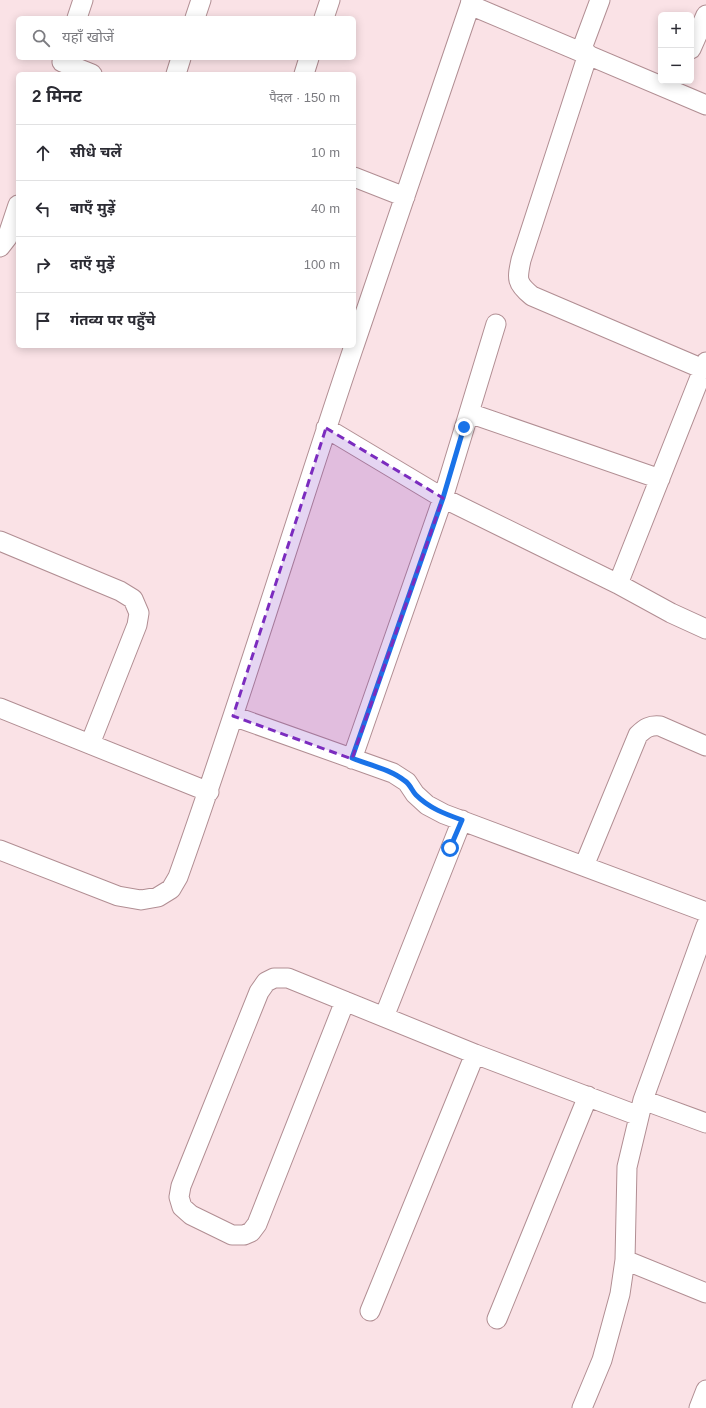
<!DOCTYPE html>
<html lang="hi">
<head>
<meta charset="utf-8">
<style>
  :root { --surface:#fff; --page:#f2f2f3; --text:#2b2b33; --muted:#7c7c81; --line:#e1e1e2 }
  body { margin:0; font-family:Helvetica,"Noto Sans Devanagari",sans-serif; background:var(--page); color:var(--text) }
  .controls { position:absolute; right:12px; top:12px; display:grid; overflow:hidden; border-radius:6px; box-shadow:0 2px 10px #0003 }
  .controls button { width:36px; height:36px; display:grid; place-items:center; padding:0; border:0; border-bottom:1px solid var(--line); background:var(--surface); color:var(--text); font:20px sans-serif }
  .stop { position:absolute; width:12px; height:12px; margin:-9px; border:3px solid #1a73e8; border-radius:50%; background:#fff }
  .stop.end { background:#1a73e8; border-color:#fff; box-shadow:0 1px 4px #0008 }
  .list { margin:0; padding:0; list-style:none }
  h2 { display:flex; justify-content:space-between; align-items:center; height:52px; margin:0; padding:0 16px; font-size:17px }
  h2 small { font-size:13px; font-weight:400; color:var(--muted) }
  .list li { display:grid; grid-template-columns:26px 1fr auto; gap:12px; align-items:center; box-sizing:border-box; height:56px; padding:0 16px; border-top:1px solid var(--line) }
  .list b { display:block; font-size:15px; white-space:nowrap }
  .list em { font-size:13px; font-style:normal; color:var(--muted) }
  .icon { flex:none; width:22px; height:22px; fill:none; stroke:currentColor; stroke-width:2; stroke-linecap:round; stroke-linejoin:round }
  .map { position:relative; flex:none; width:706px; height:1408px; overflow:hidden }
  .search { position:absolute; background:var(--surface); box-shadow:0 2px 10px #0003; left:16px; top:16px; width:340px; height:44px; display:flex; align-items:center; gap:10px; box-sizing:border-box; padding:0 14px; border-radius:6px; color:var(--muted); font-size:15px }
  .panel { position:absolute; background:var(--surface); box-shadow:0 2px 10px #0003; left:16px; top:72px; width:340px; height:276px; border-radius:6px }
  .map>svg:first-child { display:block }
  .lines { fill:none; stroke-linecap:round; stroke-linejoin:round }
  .minor-casing { stroke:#b18e93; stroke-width:21 }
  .minor { stroke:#fff; stroke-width:19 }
  .route { stroke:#1a73e8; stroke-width:5 }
  .marked { fill:#7b2cbf; fill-opacity:0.2; stroke:#7b2cbf; stroke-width:3; stroke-dasharray:8 5; stroke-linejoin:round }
</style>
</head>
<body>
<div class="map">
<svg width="706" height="1408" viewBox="0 0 706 1408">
  <rect width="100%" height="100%" fill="#fae2e6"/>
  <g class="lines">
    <g class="minor-casing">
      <path id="minor" d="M471,0L470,5L706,105
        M77,18L83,0
        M195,18L201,0
        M324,18L330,0
        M691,49L706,15
        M581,51L600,0
        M588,54L521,260C517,279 516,283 532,296L703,369
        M62,62L92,74
        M176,74L181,58
        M304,74L309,58
        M354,177L405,197
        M0,247L7,238L18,205
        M354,346L470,5
        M469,413L660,479
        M326,428L443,498L618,584L706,362
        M0,541L120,591L133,599L139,613L137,625L90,744
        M618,584L671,613L706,629
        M0,708L209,792
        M233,716L393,773L407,782L415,794L427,805L444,814L706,912
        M352,759L443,498L496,324
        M0,850L118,896L141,900L158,897L171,889L178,877C241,701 294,523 354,346
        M584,866L638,735C645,728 650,725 660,726L706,746
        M345,1001L257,1224L251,1232L244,1235H232L191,1215L182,1207L179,1197L181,1186L259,992L266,982L274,978H288L475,1054L639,1116
        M384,1017L462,820
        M643,1100L706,1123
        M625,1260L706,1293
        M370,1311L475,1054
        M497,1319L588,1096
        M582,1408L602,1360L620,1294L625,1260L627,1167L643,1100L706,926
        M699,1408L706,1390"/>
    </g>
    <use href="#minor" class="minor"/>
  </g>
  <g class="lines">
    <path class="route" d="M450,848L462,820C445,814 429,808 416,795C412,791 410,784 405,781C390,769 369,765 352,758L443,498L464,427"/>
  </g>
  <path class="marked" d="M326,428L443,498L352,759L233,716Z"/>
</svg>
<div class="controls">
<button>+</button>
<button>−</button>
</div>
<div class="stop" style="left:450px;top:848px"></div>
<div class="stop end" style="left:464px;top:427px"></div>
<div class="search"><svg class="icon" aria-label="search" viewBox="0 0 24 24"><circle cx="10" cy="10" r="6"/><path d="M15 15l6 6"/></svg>यहाँ खोजें</div>
<section class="panel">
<h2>2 मिनट<small>पैदल · 150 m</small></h2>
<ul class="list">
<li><svg class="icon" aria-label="ahead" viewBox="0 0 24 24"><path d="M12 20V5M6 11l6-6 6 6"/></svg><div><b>सीधे चलें</b></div><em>10 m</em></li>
<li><svg class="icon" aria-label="left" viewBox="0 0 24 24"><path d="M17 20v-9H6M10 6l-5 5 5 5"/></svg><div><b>बाएँ मुड़ें</b></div><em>40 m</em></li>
<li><svg class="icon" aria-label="right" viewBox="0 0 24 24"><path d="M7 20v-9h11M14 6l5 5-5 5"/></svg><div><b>दाएँ मुड़ें</b></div><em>100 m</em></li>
<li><svg class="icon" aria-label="arrive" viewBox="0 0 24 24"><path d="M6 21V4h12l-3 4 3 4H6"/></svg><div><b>गंतव्य पर पहुँचे</b></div></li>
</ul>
</section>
</div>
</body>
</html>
